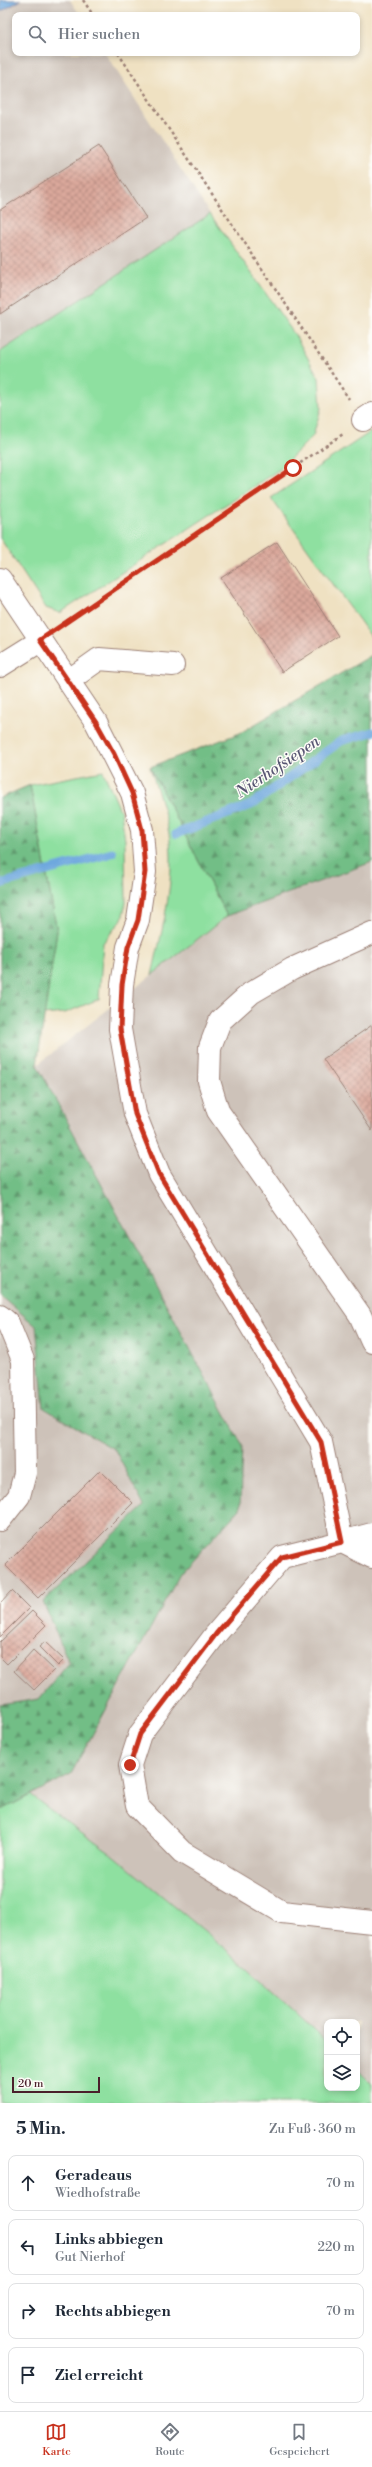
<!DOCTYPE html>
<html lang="de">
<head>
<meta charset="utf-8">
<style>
  :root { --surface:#fff; --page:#f6f6f7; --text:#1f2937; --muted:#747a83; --line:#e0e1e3; --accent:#c8321e }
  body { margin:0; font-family:"Libre Bodoni",serif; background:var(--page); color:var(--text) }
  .controls { position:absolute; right:12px; bottom:12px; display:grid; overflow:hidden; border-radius:8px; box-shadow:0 2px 6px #0003 }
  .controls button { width:36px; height:36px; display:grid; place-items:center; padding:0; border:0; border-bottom:1px solid var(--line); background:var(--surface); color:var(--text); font:20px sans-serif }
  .scale { position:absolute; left:12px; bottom:10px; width:88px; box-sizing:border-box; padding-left:4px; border:2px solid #4a1f2b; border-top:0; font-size:11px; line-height:14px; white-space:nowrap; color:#4a1f2b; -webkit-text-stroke:3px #fdfcf7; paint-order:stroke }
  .stop { position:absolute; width:12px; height:12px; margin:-9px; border:3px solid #c8321e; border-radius:50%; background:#fff }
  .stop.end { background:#c8321e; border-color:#fff; box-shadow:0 1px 4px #0008 }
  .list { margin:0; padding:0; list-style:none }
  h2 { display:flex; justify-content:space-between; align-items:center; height:52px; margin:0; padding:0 16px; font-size:17px }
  h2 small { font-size:13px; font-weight:400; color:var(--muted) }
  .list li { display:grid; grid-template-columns:26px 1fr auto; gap:12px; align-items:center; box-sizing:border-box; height:56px; margin:0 8px 8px; padding:0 8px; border:1px solid var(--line); border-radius:8px }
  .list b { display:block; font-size:15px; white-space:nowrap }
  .list p { margin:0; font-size:13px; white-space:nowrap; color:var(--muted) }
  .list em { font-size:13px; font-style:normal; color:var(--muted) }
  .icon { flex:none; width:22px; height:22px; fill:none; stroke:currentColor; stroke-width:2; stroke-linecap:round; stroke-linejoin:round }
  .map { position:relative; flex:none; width:372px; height:2103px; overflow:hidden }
  .search { position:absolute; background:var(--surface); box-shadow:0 2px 6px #0003; left:12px; right:12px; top:12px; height:44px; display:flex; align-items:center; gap:10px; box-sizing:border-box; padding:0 14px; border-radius:8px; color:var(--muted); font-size:15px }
  .sheet { height:308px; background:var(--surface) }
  nav { display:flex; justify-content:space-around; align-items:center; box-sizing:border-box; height:56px; border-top:1px solid var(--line); background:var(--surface); font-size:11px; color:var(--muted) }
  nav a { display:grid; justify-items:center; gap:2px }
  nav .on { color:var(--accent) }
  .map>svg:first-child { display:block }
  .industrial { fill:#cdc2b9 }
  .green { fill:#8ee0a0; stroke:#6c8066 }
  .forest { fill:url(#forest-firs); stroke:#5e6e58 }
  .water { fill:#6ea8de; stroke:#5c6484 }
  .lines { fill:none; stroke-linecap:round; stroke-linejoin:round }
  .stream { stroke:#6ea8de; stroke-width:9 }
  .building { fill:url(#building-cross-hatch) }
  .minor-casing { stroke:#9c8076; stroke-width:24 }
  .path { stroke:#9c8076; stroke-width:2.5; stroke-dasharray:3 3; stroke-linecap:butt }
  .minor { stroke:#fff; stroke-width:22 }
  .route { stroke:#c8321e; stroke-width:5 }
  .labels { text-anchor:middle; stroke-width:3; stroke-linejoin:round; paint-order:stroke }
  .water-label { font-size:16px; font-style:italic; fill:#585673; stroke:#fdfcf7 }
</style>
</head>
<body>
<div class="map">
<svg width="372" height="2103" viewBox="0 0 372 2103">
  <defs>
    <pattern id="forest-firs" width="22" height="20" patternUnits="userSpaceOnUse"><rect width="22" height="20" fill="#72be86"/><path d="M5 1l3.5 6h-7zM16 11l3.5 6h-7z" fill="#609a6e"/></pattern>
    <pattern id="building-cross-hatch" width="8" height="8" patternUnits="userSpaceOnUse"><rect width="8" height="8" fill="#daa89b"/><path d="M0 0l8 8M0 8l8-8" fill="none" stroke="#b3887f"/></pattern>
  </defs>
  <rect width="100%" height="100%" fill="#fdfcf7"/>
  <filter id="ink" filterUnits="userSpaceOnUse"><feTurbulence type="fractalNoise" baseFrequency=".025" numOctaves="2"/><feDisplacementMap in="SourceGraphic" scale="8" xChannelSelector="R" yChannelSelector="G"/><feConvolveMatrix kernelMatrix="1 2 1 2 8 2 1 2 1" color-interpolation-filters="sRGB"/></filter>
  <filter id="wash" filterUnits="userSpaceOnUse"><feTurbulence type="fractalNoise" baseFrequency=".012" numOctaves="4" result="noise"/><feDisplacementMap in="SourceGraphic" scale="16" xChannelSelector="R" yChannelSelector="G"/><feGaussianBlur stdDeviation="0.9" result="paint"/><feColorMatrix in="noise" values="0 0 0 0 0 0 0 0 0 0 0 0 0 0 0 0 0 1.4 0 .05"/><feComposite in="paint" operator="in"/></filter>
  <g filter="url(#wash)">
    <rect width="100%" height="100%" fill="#efe1c2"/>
    <path class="industrial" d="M0,0H70L80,15H15V53H105L210,214L0,352Z
      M372,862V2084L357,2069V2022H327V2041L237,1958L114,1856L30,1795L71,1774L180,1574L240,1509L242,1445L37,1065L227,916Z
      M0,1295L36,1326L44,1408L115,1450L144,1506L43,1602L69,1663L39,1699L0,1705Z"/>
    <path class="green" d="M210,214L295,335L319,378L321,408L313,436L280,469L60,613L46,608L0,538V352Z
      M372,431V638L271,498Z
      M150,767L227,916L152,975C160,939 172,894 171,857C171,826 159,796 150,767Z
      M103,771L121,812L125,840L126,903L122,919L103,943L99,999L65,1013L44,1015L57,931L30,785Z
      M30,1795L114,1856L237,1958L327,2041V2088H357V2069L372,2084V2103H0V1811Z"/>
    <path class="forest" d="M372,655V862L227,916L150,767L240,733Z
      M30,785L57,931L37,1065L242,1445L240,1509L180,1574L71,1774L0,1811V1705L39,1699L69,1663L43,1602L144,1506L115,1450L44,1408L36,1326L0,1295V798Z"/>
    <path class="water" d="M0,0H21L0,12Z"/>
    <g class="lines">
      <path class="stream" d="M176,834L251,805L341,741L372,732
        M0,884L112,853"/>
    </g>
    <g id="blocks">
      <path class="building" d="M99,146L146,218L0,314V210Z
        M277,542L338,636L282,672L221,578Z
        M372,1025V1131L323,1059Z
        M100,1470L133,1503L38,1598L5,1565Z
        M12,1591L29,1608L0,1637V1604Z
        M32,1611L46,1625L7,1664L0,1657V1642Z
        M45,1642L64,1660L58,1666L39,1647Z
        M33,1650L54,1670L34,1690L14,1671Z"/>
    </g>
  </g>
  <g filter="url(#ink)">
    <use href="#blocks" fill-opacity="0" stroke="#9c8076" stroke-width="1"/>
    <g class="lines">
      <g class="minor-casing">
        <path id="minor" d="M363,420L372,414
          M0,579L96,722L132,793L142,830L145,872L138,920L128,947L122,985L120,1029L135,1114L159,1174L321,1442L342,1542L372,1534
          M0,666L40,641
          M68,681L99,659L173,665
          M372,933L292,969L251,993L220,1021L210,1047L209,1081L218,1111L360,1315L372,1342
          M0,1316L8,1323L23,1360L25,1473L19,1496L0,1520
          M372,1557L342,1542L282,1557L216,1634L140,1734L130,1765L137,1806L182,1852L282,1912L372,1922"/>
      </g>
      <path class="path" d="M83,0L93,15
        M118,53L349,399
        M62,625L343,434"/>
      <use href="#minor" class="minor"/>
    </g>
  </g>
  <g class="lines" filter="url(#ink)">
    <path class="route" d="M130,1765L140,1734L216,1634L282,1557L342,1542L321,1442L159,1174L135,1114L120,1029L122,985L128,947L138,920L145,872L142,830L132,793L114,754L96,722L40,640L293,468"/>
  </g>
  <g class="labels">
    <g class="water-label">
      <text transform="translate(277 766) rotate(-34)" y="6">Nierhofsiepen</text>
    </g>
  </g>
</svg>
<div class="controls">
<button><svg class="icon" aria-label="locate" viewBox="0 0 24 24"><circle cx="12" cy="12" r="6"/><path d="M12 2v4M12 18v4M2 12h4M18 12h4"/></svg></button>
<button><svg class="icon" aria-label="layers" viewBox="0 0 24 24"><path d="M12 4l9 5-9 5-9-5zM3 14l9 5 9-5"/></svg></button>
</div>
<div class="scale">20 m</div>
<div class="stop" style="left:293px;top:468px"></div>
<div class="stop end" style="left:130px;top:1765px"></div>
<div class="search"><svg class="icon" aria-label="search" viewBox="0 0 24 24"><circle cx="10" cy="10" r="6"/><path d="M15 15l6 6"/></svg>Hier suchen</div>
</div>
<section class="sheet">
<h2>5 Min.<small>Zu Fuß · 360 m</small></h2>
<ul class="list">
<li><svg class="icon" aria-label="ahead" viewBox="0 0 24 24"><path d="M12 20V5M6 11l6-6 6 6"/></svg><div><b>Geradeaus</b><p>Wiedhofstraße</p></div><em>70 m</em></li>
<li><svg class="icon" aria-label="left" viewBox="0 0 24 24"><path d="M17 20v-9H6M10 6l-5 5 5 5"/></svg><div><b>Links abbiegen</b><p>Gut Nierhof</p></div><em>220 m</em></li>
<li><svg class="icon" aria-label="right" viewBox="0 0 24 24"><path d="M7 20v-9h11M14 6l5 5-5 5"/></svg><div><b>Rechts abbiegen</b></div><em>70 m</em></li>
<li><svg class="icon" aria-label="arrive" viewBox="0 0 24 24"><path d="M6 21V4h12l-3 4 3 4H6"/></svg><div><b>Ziel erreicht</b></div></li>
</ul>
</section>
<nav>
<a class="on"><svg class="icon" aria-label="map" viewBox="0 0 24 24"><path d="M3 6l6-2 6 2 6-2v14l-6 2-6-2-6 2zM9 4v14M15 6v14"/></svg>Karte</a>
<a><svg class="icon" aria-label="directions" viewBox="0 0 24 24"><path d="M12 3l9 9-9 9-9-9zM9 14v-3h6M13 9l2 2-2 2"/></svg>Route</a>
<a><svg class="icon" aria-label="saved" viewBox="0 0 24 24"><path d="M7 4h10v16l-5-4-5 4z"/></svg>Gespeichert</a>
</nav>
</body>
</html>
